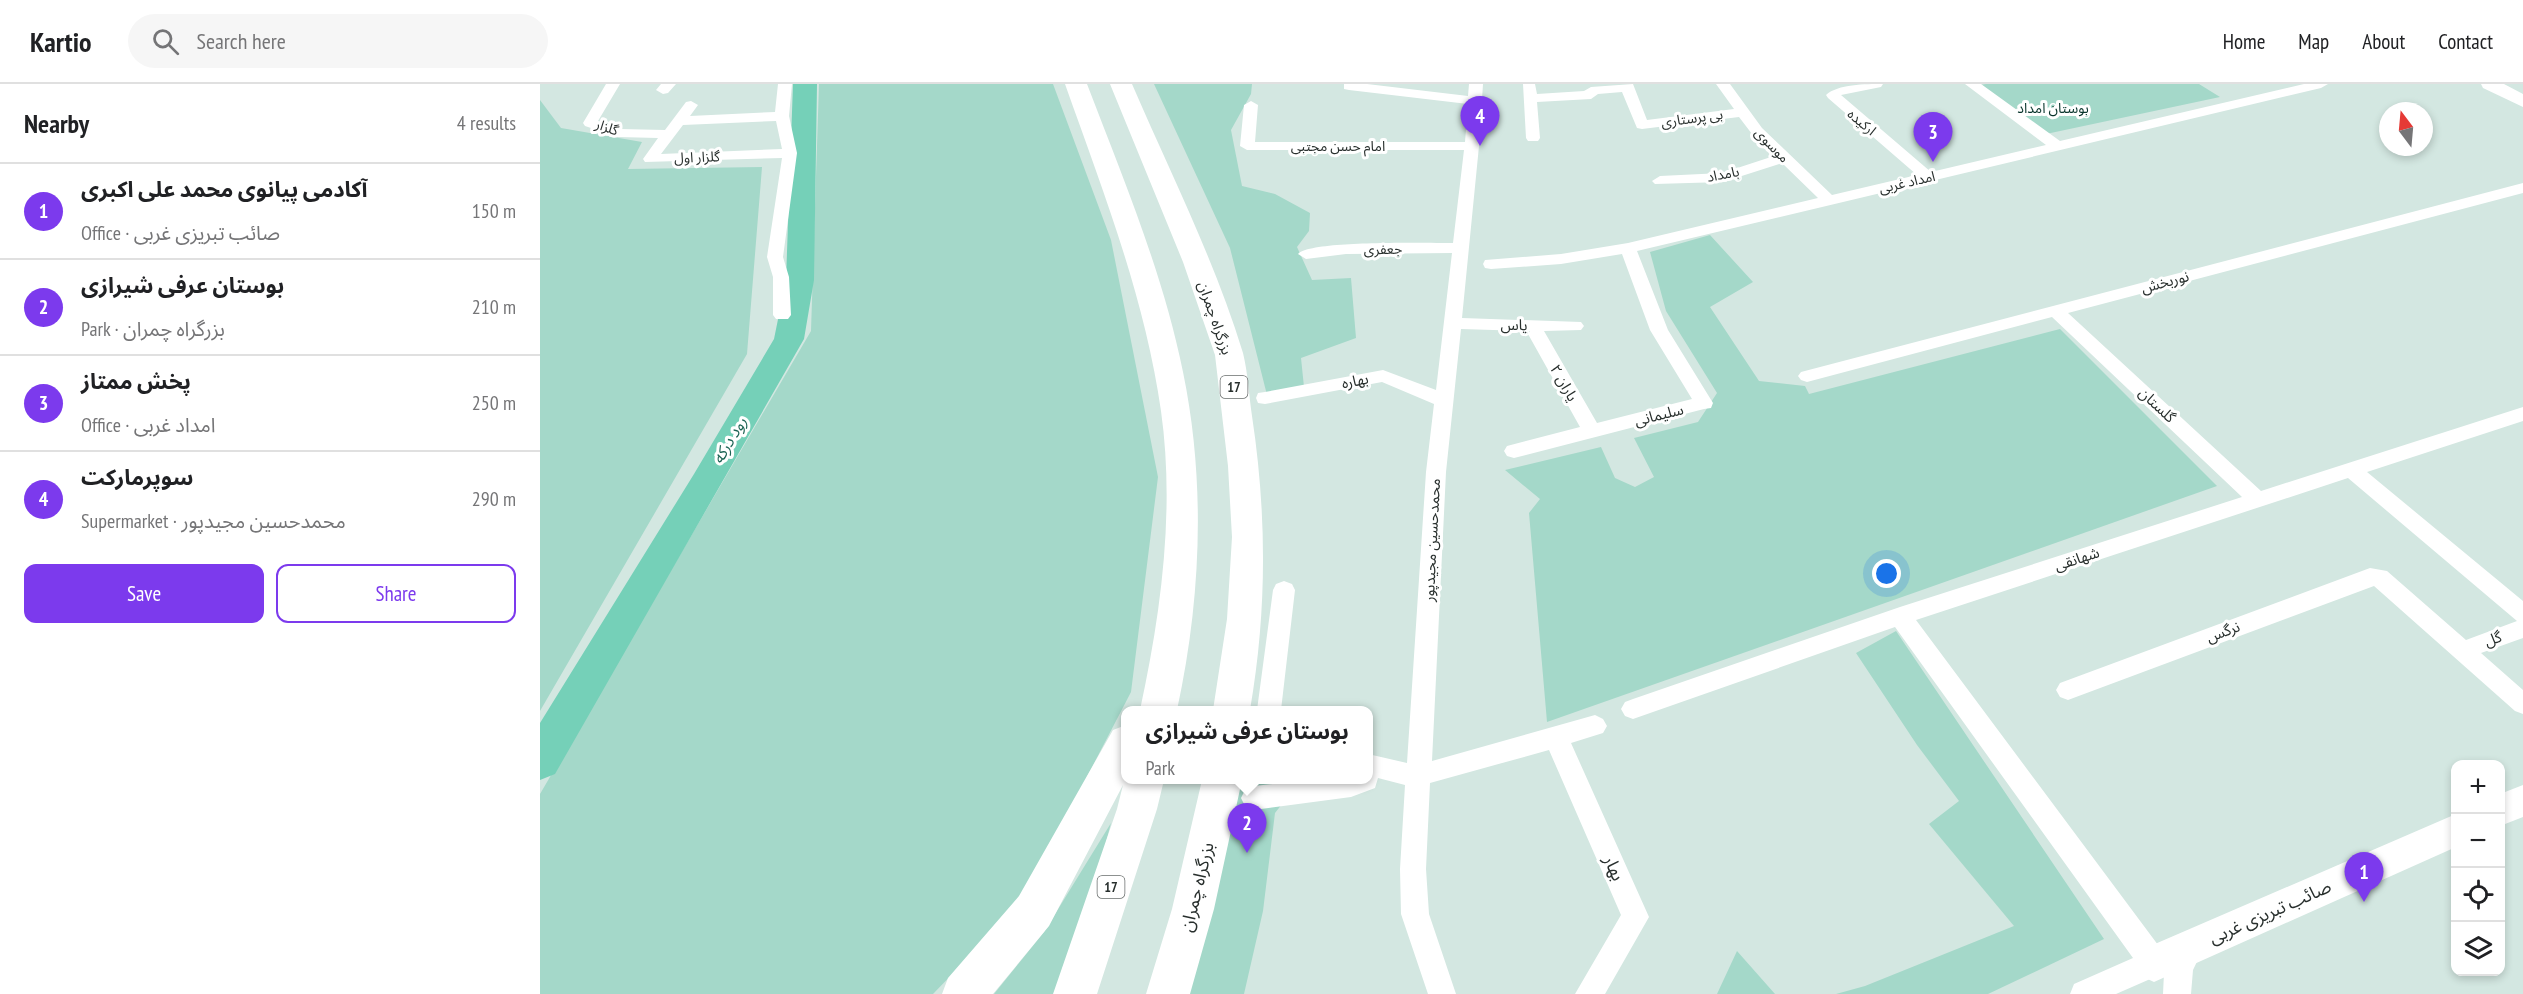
<!DOCTYPE html>
<html lang="en">
<head>
<meta charset="utf-8">
<style>
  :root { --surface:#fff; --page:#f6f6f6; --text:#202124; --muted:#757577; --line:#e0e0e0; --accent:#7c3aed }
  body { margin:0; font-family:"PT Sans Narrow","Noto Sans Arabic",sans-serif; background:var(--page); color:var(--text) }
  .controls { position:absolute; right:18px; bottom:18px; display:grid; overflow:hidden; border-radius:12px; box-shadow:0 3px 9px #0003 }
  .controls button { width:54px; height:54px; display:grid; place-items:center; padding:0; border:0; border-bottom:2px solid var(--line); background:var(--surface); color:var(--text); font:30px sans-serif }
  .compass { position:absolute; left:1839px; top:18px; width:54px; height:54px; border-radius:50%; background:var(--surface); box-shadow:0 3px 9px #0003; rotate:344deg }
  .you { position:absolute; left:1347px; top:490px; width:21px; height:21px; margin:-15px; border:4px solid #fff; border-radius:50%; background:#1a73e8; box-shadow:0 0 0 9px #1a73e833 }
  .badge { display:grid; place-items:center; width:39px; height:39px; border-radius:50%; background:var(--accent); color:#fff; font-size:20px; font-weight:700 }
  .pin { position:absolute; translate:-50% -50px; filter:drop-shadow(0 2px 3px #0008) }
  .pin::after { content:''; position:absolute; top:32px; width:21px; height:18px; background:inherit; clip-path:polygon(0 0,100% 0,50% 100%) }
  .popup { position:absolute; left:581px; top:622px; width:252px; height:78px; box-sizing:border-box; display:grid; place-content:center; border-radius:12px; background:var(--surface); filter:drop-shadow(0 2px 4px #0005); font-size:20px; white-space:nowrap; color:var(--muted) }
  .popup b { font-size:22px; color:var(--text) }
  .popup::after { content:''; position:absolute; left:50%; top:100%; margin-left:-12px; border:12px solid transparent; border-top-color:var(--surface) }
  .list { margin:0; padding:0; list-style:none }
  h2 { display:flex; justify-content:space-between; align-items:center; height:78px; margin:0; padding:0 24px; font-size:26px }
  h2 small { font-size:20px; font-weight:400; color:var(--muted) }
  .list li { display:grid; grid-template-columns:39px 1fr auto; gap:18px; align-items:center; box-sizing:border-box; height:96px; padding:0 24px; border-top:2px solid var(--line) }
  .list b { display:block; font-size:22px; white-space:nowrap }
  .list p { margin:0; font-size:20px; white-space:nowrap; color:var(--muted) }
  .list em { font-size:20px; font-style:normal; color:var(--muted) }
  .actions { display:flex; gap:12px; padding:18px 24px }
  .actions a { flex:1; padding:14px 0; border:2px solid var(--accent); border-radius:12px; text-align:center; font-size:21px; color:var(--accent) }
  .actions .main { background:var(--accent); color:#fff }
  .icon { flex:none; width:33px; height:33px; fill:none; stroke:currentColor; stroke-width:2; stroke-linecap:round; stroke-linejoin:round }
  .map { position:relative; flex:none; width:1983px; height:910px; overflow:hidden }
  header { display:flex; align-items:center; gap:36px; box-sizing:border-box; height:84px; padding:0 30px; background:var(--surface); border-bottom:2px solid var(--line) }
  header strong { font-size:28px }
  nav { display:flex; gap:33px; margin-inline-start:auto; font-size:21px }
  .search { width:420px; height:54px; background:var(--page); display:flex; align-items:center; gap:15px; box-sizing:border-box; padding:0 21px; border-radius:33px; color:var(--muted); font-size:22px }
  main { display:flex }
  aside { flex:1; background:var(--surface) }
  .map>svg:first-child { display:block }
  .green { fill:#a4d8c9 }
  .lines { fill:none; stroke-linecap:round; stroke-linejoin:round }
  .river { fill:#75d0b8; fill-rule:evenodd }
  .street { fill:#fff; fill-rule:evenodd }
  .secondary { fill:#fff; fill-rule:evenodd }
  .highway { fill:#fff; fill-rule:evenodd }
  .labels { text-anchor:middle; stroke-width:6; stroke-linejoin:round; paint-order:stroke }
  .far-park-label { font-size:14px; fill:#09352c; stroke:#fff }
  .far-street-label { font-size:14px; fill:#282f2d; stroke:#fff }
  .shield { fill:#fff; stroke:#686d6c; stroke-width:1.5 }
  .shield-label { font-size:14px; font-weight:bold; fill:#282f2d }
  .street-label { font-size:15px; fill:#282f2d; stroke:#fff }
  .water-label { font-size:16px; font-style:italic; fill:#1c6454; stroke:#fff }
  .near-street-label { font-size:18px; fill:#282f2d; stroke:#fff }
</style>
</head>
<body>
<header>
<strong>Kartio</strong>
<div class="search"><svg class="icon" aria-label="search" viewBox="0 0 24 24"><circle cx="10" cy="10" r="6"/><path d="M15 15l6 6"/></svg>Search here</div>
<nav><a>Home</a><a>Map</a><a>About</a><a>Contact</a></nav>
</header>
<main>
<aside>
<h2>Nearby<small>4 results</small></h2>
<ul class="list">
<li><span class="badge">1</span><div><b>آکادمی پیانوی محمد علی‌ اکبری</b><p>Office · صائب تبریزی غربی</p></div><em>150 m</em></li>
<li><span class="badge">2</span><div><b>بوستان عرفی شیرازی</b><p>Park · بزرگراه چمران</p></div><em>210 m</em></li>
<li><span class="badge">3</span><div><b>پخش ممتاز</b><p>Office · امداد غربی</p></div><em>250 m</em></li>
<li><span class="badge">4</span><div><b>سوپرمارکت</b><p>Supermarket · محمدحسین مجیدپور</p></div><em>290 m</em></li>
</ul>
<div class="actions"><a class="main">Save</a><a>Share</a></div>
</aside>
<div class="map">
<svg width="1983" height="910" viewBox="0 0 1983 910">
  <rect width="100%" height="100%" fill="#d3e7e1"/>
  <path class="green" d="M279,0H513L571,156L618,393L591,608L482,818L393,910H0V710L271,247Z
    M614,0H712L711,10L691,46L702,102L735,110L770,129L769,147L757,163L772,196L811,194L816,254L761,274L764,303L727,311L690,164Z
    M1446,0H1659L1680,13L1506,50L1440,1Z
    M0,16L21,44L102,58L88,85L222,83L207,270L0,627Z
    M1170,151L1213,198L1170,223L1219,297L1265,302L1269,310L1520,245L1677,402L1007,638L989,429L1000,415L965,386L1061,363L1075,394L1095,403L1114,393L1094,354L1158,338L1177,309L1126,227L1110,168Z
    M1356,547L1564,855L1448,910H1296L1325,902L1474,842L1389,740L1419,717L1377,661L1316,569Z
    M699,696H761L735,729L723,827L704,910H649L677,808Z
    M571,739L547,831L517,910H454L504,848Z
    M1197,867L1235,910H1177Z"/>
  <g class="lines">
    <path class="river" d="M253,0H277L274,196L264,255L15,690L0,696V639L154,390L234,255L246,196Z"/>
    <path class="street" d="M66,0H80L58,37L80,45L125,46L146,18L151,17L158,21L150,32L235,28L238,0H252L249,32L257,69L243,173L249,193L251,231L248,235H236L233,231V193L227,173L242,74L105,78L103,75L118,54L78,53L45,42L43,39ZM236,37L242,65L121,70L143,41Z
      M121,0H136L128,9L123,10L116,6Z
      M804,0H827L928,12L929,0H943L939,62L922,234L1041,238L1044,242L1041,246L1004,247L1057,339L1152,315L1110,246L1082,170L1021,180L951,185L945,184L943,180L945,176L1021,170L1088,159L1278,114L1242,79L1183,98L1115,100L1112,97L1120,92L1182,89L1234,72L1212,50L1199,33L1102,45L1097,44L1082,8L1058,10L1051,15L997,18L1000,54L998,57H988L986,54L983,0H995L997,10L1044,7L1051,3L1093,0L1107,36L1194,25L1176,0H1190L1222,44L1292,111L1377,91L1288,14L1286,11C1298,0 1325,0 1343,0L1341,3L1301,11L1391,88L1506,61L1425,0H1441L1520,57L1764,0H1788L1781,4L1097,167L1128,246L1173,319L1171,324L1164,325L974,374L967,372L964,367L967,362L1040,343L988,250L990,247L921,245L906,388L892,677L1055,631L1063,635L1067,642L1063,649L1031,659L1109,833L1065,910H1035L1081,831L1009,666L890,699L886,785L889,830L916,910H888L861,830L860,785L865,701L838,694L835,704L811,713L714,726L705,722L701,714L705,706L714,702L771,696H828V670L867,679L886,388L894,320L842,298L725,320L718,319L716,314L718,309L725,308L843,286L896,306L912,169L806,170L766,175L758,170C769,156 890,159 913,159L924,66H707L700,62L704,21L711,17L718,21L715,58H925L928,20L809,6L804,5Z
      M1983,99V109L1528,229L1721,407L1983,323V337L1827,388L1983,517V554L1941,569L1983,606V630L1975,627L1834,502L1536,613L1528,616L1520,613L1516,606L1520,599L1830,484L1847,487L1926,556L1977,537L1808,394L1376,536L1624,869L1628,878L1640,853L1650,849L1660,853L1664,863L1653,886L1651,910H1623L1624,889L1576,910H1530L1534,900L1593,874L1355,543L1093,635L1085,632L1081,625L1085,618L1093,615L1360,523L1702,413L1512,233L1267,298L1261,296L1258,292L1261,288Z
      M744,497L752,500L755,506L741,626H717L733,506L736,500Z"/>
    <path class="secondary" d="M1941,0H1964L1983,10V23L1943,4Z
      M1983,701V733L1960,742V710Z
      M1916,730V763L1614,898L1601,892L1595,879L1601,866Z"/>
    <path class="highway" d="M525,0H547C583,94 623,189 643,288C666,399 661,516 637,626H600C621,529 635,426 621,327C605,214 563,107 525,0Z
      M570,0H592C630,88 675,177 703,269C708,289 709,312 712,332C727,431 727,528 710,626H673L687,535L692,453L688,382L675,271L643,178Z
      M586,641V696H624L617,725L557,910H513L577,725L583,701L509,842L453,910H402L408,894L479,812L573,646Z
      M662,696H702L674,825L650,910H606L632,825Z"/>
  </g>
  <g class="labels">
    <g class="far-park-label">
      <text x="1513" y="29">بوستان امداد</text>
    </g>
    <g class="far-street-label">
      <text transform="translate(1152 34) rotate(-8)" y="5">بی پرستاری</text>
      <text transform="translate(1322 38) rotate(40)" y="5">ارکیده</text>
      <text transform="translate(67 43) rotate(19)" y="5">گلزار</text>
      <text transform="translate(1232 61) rotate(46)" y="5">موسوی</text>
      <text x="798" y="67">امام حسن مجتبی</text>
      <text transform="translate(157 73) rotate(-2)" y="5">گلزار اول</text>
      <text transform="translate(1183 90) rotate(-11)" y="5">بامداد</text>
      <text transform="translate(1367 98) rotate(-13)" y="5">امداد غربی</text>
      <text transform="translate(843 165) rotate(-1)" y="5">جعفری</text>
    </g>
    <g class="shield">
      <rect x="680.5" y="292" width="27" height="22" rx="4.5"/>
      <rect x="557.5" y="792" width="27" height="22" rx="4.5"/>
    </g>
    <g class="shield-label">
      <text x="694" y="308">17</text>
      <text x="571" y="808">17</text>
    </g>
    <g class="street-label">
      <text transform="translate(1625 198) rotate(-15)" y="5">نوربخش</text>
      <text transform="translate(675 234) rotate(71)" y="5">بزرگراه چمران</text>
      <text transform="translate(974 241) rotate(1)" y="5">یاس</text>
      <text transform="translate(815 297) rotate(-11)" y="5">بهاره</text>
      <text transform="translate(1024 299) rotate(60)" y="5">یاران ٢</text>
      <text transform="translate(1617 321) rotate(43)" y="5">گلستان</text>
      <text transform="translate(1119 331) rotate(-14)" y="5">سلیمانی</text>
      <text transform="translate(892 456) rotate(-87)" y="5">محمدحسین مجیدپور</text>
      <text transform="translate(1537 475) rotate(-18)" y="5">شهانقی</text>
      <text transform="translate(1683 548) rotate(-21)" y="5">نرگس</text>
      <text transform="translate(1953 555) rotate(-20)" y="5">گل</text>
    </g>
    <g class="water-label">
      <text transform="translate(189 356) rotate(-59)" y="6">رود درکه</text>
    </g>
    <g class="near-street-label">
      <text transform="translate(1074 784) rotate(66)" y="6">بهار</text>
      <text transform="translate(657 803) rotate(-76)" y="6">بزرگراه چمران</text>
      <text transform="translate(1730 828) rotate(-24)" y="6">صائب تبریزی غربی</text>
    </g>
  </g>
</svg>
<div class="controls">
<button>+</button>
<button>−</button>
<button><svg class="icon" aria-label="locate" viewBox="0 0 24 24"><circle cx="12" cy="12" r="6"/><path d="M12 2v4M12 18v4M2 12h4M18 12h4"/></svg></button>
<button><svg class="icon" aria-label="layers" viewBox="0 0 24 24"><path d="M12 4l9 5-9 5-9-5zM3 14l9 5 9-5"/></svg></button>
</div>
<svg class="compass" viewBox="-18 -18 36 36"><path d="M0-13l5 13h-10z" fill="#e53935"/><path d="M0 13l5-13h-10z" fill="#757577"/></svg>
<div class="you"></div>
<div class="pin badge" style="left:1824px;top:818px">1</div>
<div class="pin badge" style="left:707px;top:769px">2</div>
<div class="popup"><b>بوستان عرفی شیرازی</b>Park</div>
<div class="pin badge" style="left:1393px;top:78px">3</div>
<div class="pin badge" style="left:940px;top:62px">4</div>
</div>
</main>
</body>
</html>
